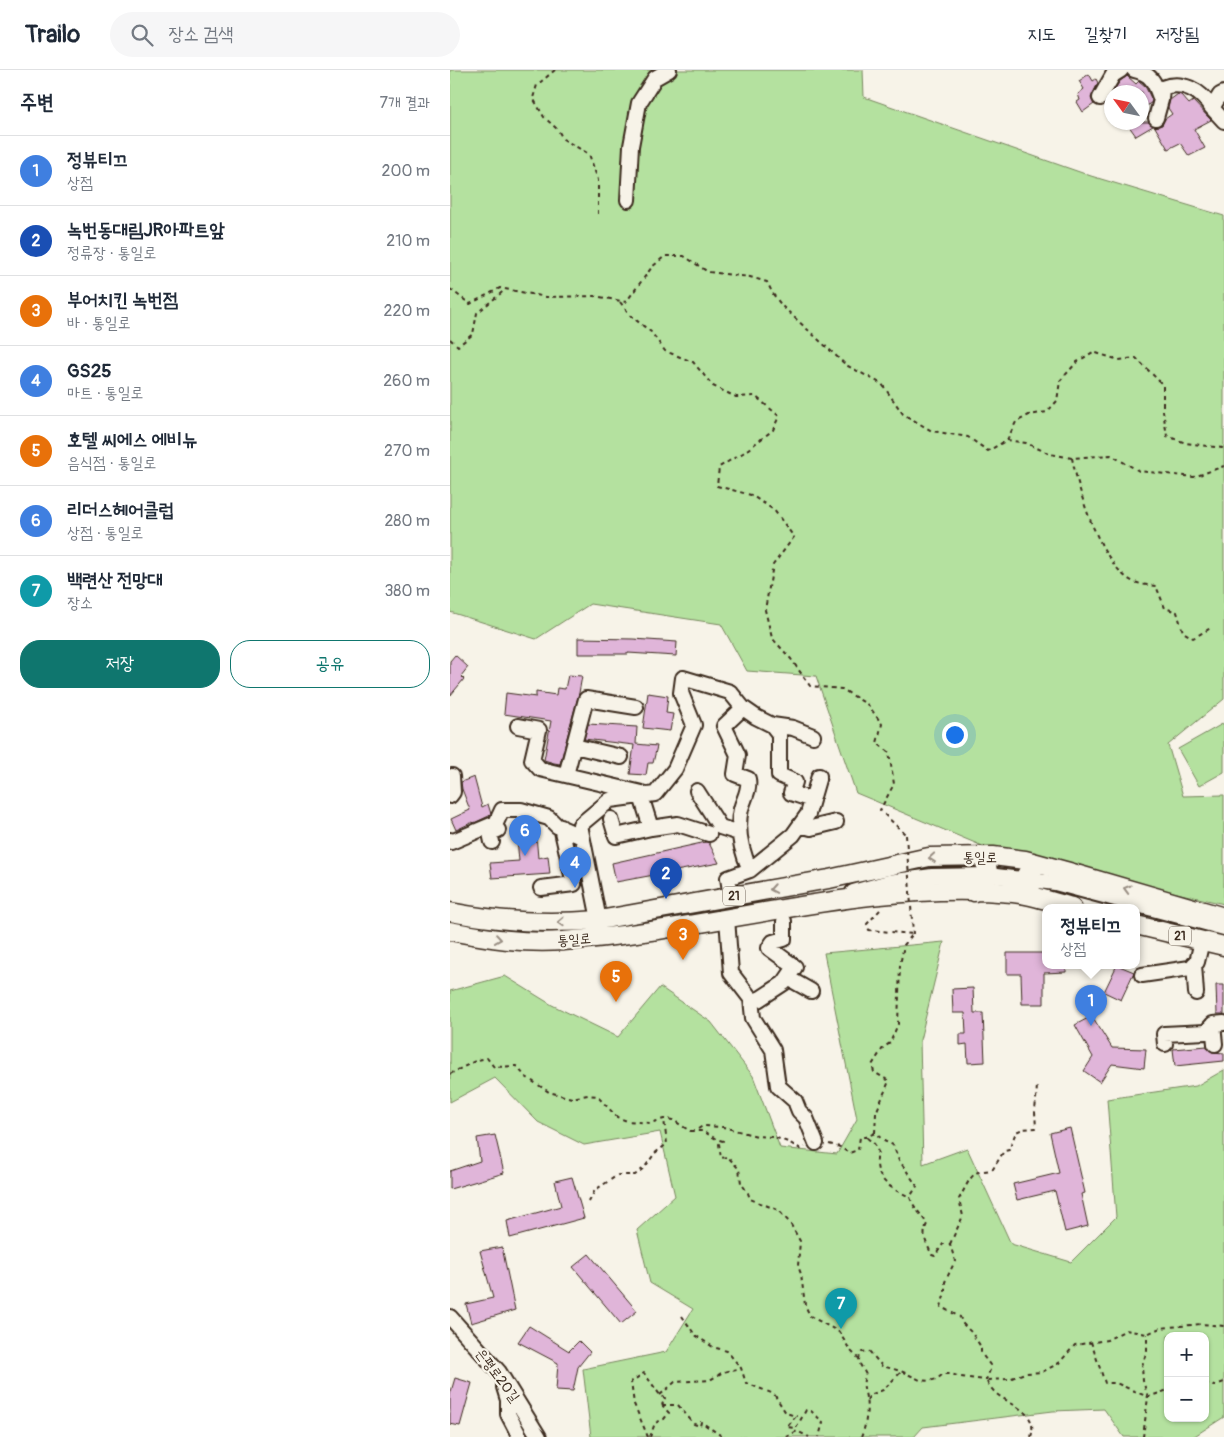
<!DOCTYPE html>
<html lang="ko">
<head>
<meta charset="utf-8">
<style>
  :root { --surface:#fff; --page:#f6f6f7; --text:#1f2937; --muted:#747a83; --line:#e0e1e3; --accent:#0f766e }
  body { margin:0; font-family:Pangolin,"Poor Story",sans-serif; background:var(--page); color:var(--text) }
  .controls { position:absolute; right:15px; bottom:15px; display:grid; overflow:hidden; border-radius:10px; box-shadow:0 1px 4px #0004 }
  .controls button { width:45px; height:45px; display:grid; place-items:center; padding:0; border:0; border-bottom:1px solid var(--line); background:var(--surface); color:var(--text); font:25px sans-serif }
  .compass { position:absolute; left:654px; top:15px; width:45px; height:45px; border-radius:50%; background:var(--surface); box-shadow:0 1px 4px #0004; rotate:303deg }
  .you { position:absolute; left:504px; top:664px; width:18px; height:18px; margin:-12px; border:4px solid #fff; border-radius:50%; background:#1a73e8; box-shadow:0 0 0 8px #1a73e833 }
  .badge { display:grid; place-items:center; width:32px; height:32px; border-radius:50%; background:var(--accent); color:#fff; font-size:16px; font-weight:700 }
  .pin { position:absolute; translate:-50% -41px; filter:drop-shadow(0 1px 2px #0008) }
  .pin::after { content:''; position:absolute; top:26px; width:18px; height:15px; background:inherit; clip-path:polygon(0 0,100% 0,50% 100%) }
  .popup { position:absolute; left:592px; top:834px; width:98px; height:65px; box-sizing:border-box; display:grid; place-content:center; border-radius:10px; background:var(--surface); filter:drop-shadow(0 1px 4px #0005); font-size:16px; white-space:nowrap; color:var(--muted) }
  .popup b { font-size:19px; color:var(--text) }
  .popup::after { content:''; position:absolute; left:50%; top:100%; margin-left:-10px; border:10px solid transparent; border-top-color:var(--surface) }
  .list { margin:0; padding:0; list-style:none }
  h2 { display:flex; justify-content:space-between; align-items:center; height:65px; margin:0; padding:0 20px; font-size:21px }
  h2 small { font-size:16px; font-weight:400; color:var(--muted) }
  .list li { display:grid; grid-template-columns:32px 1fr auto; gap:15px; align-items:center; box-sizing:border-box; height:70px; padding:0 20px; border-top:1px solid var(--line) }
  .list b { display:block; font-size:19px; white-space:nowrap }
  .list p { margin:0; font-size:16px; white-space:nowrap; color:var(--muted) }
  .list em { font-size:16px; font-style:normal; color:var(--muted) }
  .actions { display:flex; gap:10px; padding:15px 20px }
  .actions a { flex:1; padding:11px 0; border:1px solid var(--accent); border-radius:20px; text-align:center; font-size:18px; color:var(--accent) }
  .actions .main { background:var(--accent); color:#fff }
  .icon { flex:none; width:28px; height:28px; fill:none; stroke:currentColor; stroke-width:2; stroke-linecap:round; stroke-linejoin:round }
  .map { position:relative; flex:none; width:774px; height:1367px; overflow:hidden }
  header { display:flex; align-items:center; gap:30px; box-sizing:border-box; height:70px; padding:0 25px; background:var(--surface); border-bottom:1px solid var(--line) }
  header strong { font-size:24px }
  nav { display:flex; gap:28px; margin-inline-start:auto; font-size:18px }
  .search { width:350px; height:45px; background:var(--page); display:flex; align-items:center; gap:12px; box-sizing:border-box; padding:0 18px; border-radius:28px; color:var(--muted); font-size:19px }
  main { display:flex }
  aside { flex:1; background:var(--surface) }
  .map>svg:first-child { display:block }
  .green { fill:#b4e19f; stroke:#78865e; fill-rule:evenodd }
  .building { fill:#e0b5d9; stroke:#3b2a1e }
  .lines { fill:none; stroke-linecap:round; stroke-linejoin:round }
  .minor-casing { stroke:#3b2a1e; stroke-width:18 }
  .major-casing { stroke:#3b2a1e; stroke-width:21 }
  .path { stroke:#3b2a1e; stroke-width:2; stroke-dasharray:4 4; stroke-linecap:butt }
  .minor { stroke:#f7f3e8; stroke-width:14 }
  .major { stroke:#f7f3e8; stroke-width:18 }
  .path-bridge { stroke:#3b2a1e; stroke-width:2; stroke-dasharray:4 4; stroke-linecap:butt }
  .oneway { stroke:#998e83 }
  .labels { text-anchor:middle; stroke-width:4.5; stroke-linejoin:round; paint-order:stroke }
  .shield { fill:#f7f3e8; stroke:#73665b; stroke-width:1 }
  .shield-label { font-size:12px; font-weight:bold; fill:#3b2a1e }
  .street-label { font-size:14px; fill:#3b2a1e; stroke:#f7f3e8 }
</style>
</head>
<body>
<header>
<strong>Trailo</strong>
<div class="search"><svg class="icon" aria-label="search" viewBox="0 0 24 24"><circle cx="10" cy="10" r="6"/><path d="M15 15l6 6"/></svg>장소 검색</div>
<nav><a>지도</a><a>길찾기</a><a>저장됨</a></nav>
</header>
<main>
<aside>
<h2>주변<small>7개 결과</small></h2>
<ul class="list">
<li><span class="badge" style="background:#3f7fe0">1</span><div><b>정뷰티끄</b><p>상점</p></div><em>200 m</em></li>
<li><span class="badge" style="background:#1a4fb4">2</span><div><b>녹번동대림JR아파트앞</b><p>정류장 · 통일로</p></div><em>210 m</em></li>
<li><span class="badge" style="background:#e8710a">3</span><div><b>부어치킨 녹번점</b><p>바 · 통일로</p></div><em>220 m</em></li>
<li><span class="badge" style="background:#3f7fe0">4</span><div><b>GS25</b><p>마트 · 통일로</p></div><em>260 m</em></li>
<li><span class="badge" style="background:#e8710a">5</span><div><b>호텔 씨에스 에비뉴</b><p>음식점 · 통일로</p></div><em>270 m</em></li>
<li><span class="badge" style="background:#3f7fe0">6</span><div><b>리더스헤어클럽</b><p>상점 · 통일로</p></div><em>280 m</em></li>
<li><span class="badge" style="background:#0f9aa8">7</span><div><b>백련산 전망대</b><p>장소</p></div><em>380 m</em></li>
</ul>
<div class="actions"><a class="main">저장</a><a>공유</a></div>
</aside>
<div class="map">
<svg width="774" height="1367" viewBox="0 0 774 1367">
  <rect width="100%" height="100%" fill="#f7f3e8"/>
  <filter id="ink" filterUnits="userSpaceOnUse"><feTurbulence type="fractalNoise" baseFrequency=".02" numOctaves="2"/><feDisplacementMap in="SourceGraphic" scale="10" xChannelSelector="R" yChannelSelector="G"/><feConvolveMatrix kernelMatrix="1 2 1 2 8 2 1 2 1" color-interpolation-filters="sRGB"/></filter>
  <g filter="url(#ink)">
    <path class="green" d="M0,0H413L414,27L641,106L774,146V629L718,675L733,726L774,725V834L542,780L406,723L366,606L297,601L271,554L140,534L86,569L0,542Z
      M774,653V702L749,716L728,679Z
      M494,872L470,970L473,1094L517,1078L561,1174L621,1192L666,1147L657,1029L746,1016L774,1000V1347L743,1367H674L654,1339L603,1341L473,1357L464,1367H141L133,1299L216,1282L243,1239L200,1213L187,1160L225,1126L210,1062L134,1075L88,1052L45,1008L0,1032V921L55,906L102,935L168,967L210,917L261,952L303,1006L330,1078L387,1084L407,1049L374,883ZM718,1266H755V1348H718Z"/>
    <path class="building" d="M639,4L643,11L646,9L648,13L641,28L644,34L633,42L627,32L630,30L628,24L634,19L629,11Z
      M677,6L686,14L689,11L695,16L702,30L701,33L692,38V22H663L670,11Z
      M728,24L731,25L739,34L743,31L761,50L744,59L755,78L739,86L730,73L718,79L705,57L712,55L715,49L722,44L718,38L720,30Z
      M676,52H699L703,56L686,66Z
      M128,568L183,569L227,572L226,586L178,583V584H128Z
      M5,585L18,597L11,606L14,609L0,626V591Z
      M118,605L132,606L129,623L110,694L104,693L94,690L101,651L54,644L56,623L86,627V622L106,625L107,618L115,619Z
      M198,623L218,626L216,643L223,644L220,661L193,658Z
      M138,654L187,657L186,674L207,676L203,693H198L196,705L180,704L184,675L134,669Z
      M24,707L32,737L38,734L41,744L39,746L24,753L23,752L6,760L1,749L20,740L12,719L11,712Z
      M85,753L88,788L98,786L100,804L42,808L40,793L69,791L66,757Z
      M256,772L259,773L269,793L166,812L162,793Z
      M557,883H596V895H616V902L594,903V934H572L571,904H557Z
      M667,895L684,902L671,930L654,922Z
      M766,915H774V944H767Z
      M523,918L524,943H533L535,992L518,993L517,974L510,975V964H516L515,943H503L502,919Z
      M642,946L662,978L696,979L694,998L662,994L650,1012L634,1001L643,987L625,955Z
      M757,976L762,982L774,983V991L725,996L723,979Z
      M620,1058L635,1123L631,1124L638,1156L615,1162L605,1121L567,1130L563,1114L609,1103L600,1063Z
      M45,1065L54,1103L0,1119V1101L30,1091L27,1068Z
      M122,1107L134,1148L60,1168L57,1151L111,1136L105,1111Z
      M52,1177L65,1240L21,1253L16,1234L43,1228L30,1181Z
      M139,1184L187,1241L171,1254L123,1197Z
      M79,1256L119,1281L129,1271L140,1282L128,1297L123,1321L106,1320L108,1293L68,1272Z
      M5,1308L22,1313L10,1356L0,1354V1325Z"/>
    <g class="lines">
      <g class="minor-casing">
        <path id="minor" d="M684,0C703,4 705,14 711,30L712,18C732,10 750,20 762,38L770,25L774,23
          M650,28L663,5L671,0
          M762,38L774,51
          M706,48L711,30
          M178,130L181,76L189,33L205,8L219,0
          M293,638L274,656L288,685L285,704L298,709C300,720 294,728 291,739C286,760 291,780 300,800
          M322,655L329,664V705L345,712L341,723L362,730
          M68,656L89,660L82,690L90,699L192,723
          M124,676L171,687
          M116,705L136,629L186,637
          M247,721L270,757L289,763
          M0,726L3,722L2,706
          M161,749L166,766L201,758L191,726
          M350,755L361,758L386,752
          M201,758L228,754L259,764
          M0,770L1,772L46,753L52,740H71L99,748L107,756L132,767
          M42,772L40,763L48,760
          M91,818L124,814L111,757
          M403,822L439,812L482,806L538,805L605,813L774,858
          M281,827L278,808L300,800L343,765L358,744L369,706
          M277,848L281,903L301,929L303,948L323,980L328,1016L345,1031L349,1041L356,1048L366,1073
          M149,850L130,755L160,730L205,724L225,699L244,655L231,623L233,608L280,622L293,638L306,647L322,655L343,658L363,666
          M744,894L746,923
          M692,905L740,898L747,892L752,871
          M338,908L361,921
          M301,929L308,930L334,913L345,897L319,878L323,872L334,869V851
          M763,954L765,974
          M715,974L714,964L756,962L763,954L774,953
          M0,1247L49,1302L89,1367
          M54,1317L58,1330V1344L70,1367"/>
      </g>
      <g class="major-casing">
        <path id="major" d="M524,822C540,812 543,801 530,786
          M585,827L576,816V805L582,797L592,795
          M0,842C53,852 96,854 149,850L379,809L479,787L543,786L575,790L619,802L774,847
          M686,855L774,876
          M0,861C37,868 74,874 113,871C263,861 411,809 563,823C583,825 602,832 622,837"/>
      </g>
      <path class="path" d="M105,0L87,15L83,28L94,47L108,60L113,69L139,84L148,110V144
        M0,219L20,234L50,218L96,227L145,226L176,232L202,197L215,186H234L258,202L300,207L317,212L323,224L332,236L396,295L432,314L453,344L482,361L518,367L538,381L557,370L576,373L600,384L622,388L661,385L689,401L744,407L774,396
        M170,232L181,246L201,262L215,281L243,292L263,316L286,327L305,326L329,346L323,360L293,383L269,397L267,416L301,425L324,440L344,467L323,495L315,540L322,568L341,589L360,616L392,619L418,635L432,654L427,673L439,682L444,714L430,740L456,765
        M0,269L8,276L23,264L27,243L56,219
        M557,370L566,352L579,345L597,342L607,331L610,311L627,292L643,282L669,290L686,288L713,315V341L717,366L736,373L772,378L774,375
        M622,388C629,423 648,485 677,508C685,514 696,515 706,516L715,538L727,542L733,562L743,568L761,558
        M430,840L417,854L419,860L463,864
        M0,1004L27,990L37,988L44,997L66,996L76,1007L99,1022L122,1028L138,1025L147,1026L167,1047L177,1051L200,1053L214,1049L223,1050L240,1061H253L266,1069L273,1071L269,1074L271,1088L278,1087L289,1099L291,1113L298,1123L300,1129L328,1140L340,1153L350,1171L348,1196L351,1204L355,1235L360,1246L389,1262L400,1280L408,1288
        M248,1059L253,1056L273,1057L307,1066L324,1067L338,1072L351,1079L355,1077
        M425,1063L426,1043L439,1011L424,1002L422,995L433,978L440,973L448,954L450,895L454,875L463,864
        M379,1074L390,1077L399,1083L408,1080L410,1067H416L425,1063L434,1071L443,1075L449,1090L467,1116L460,1127
        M139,1132L145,1120L168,1105H185L195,1097L205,1083L217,1074L214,1049
        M500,1174L513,1146L509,1129C514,1121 519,1106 528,1102C532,1101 538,1101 543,1099L554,1081L559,1080L566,1062L573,1059L586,1058L585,1042L587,1016
        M232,1246L245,1265L263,1277L277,1281L291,1298L296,1313L324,1324L336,1343L346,1346L337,1357L346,1358L356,1340L361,1341L373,1352L369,1367
        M641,1272L655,1313H666L698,1327L718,1320
        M755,1313L763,1316L774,1312
        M210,1325L225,1312L260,1310L273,1302L291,1298
        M417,1330L420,1325L433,1320L451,1302
        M212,1335H228L244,1354L250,1356L251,1352L273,1367
        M198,1367L184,1334L181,1312L194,1303L210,1325L215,1328L212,1335
        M200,1367L205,1353L214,1349L219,1343L212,1335
        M336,1367L347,1361L359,1367
        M411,1367C416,1357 418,1339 416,1328C415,1319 411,1314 416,1305C412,1295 405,1293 412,1282L419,1281L432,1296L451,1301L470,1310L479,1311L487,1309L493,1304H501L511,1307L536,1310L540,1300V1295L531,1283V1277L522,1263L513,1254L510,1247L491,1237L495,1222V1212L505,1191L500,1174H493L485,1186L482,1185C477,1174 471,1166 477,1154C472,1145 463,1137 460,1127C445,1120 428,1113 427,1094C426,1087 430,1082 425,1075C423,1072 419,1070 416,1067
        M581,1367C588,1344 566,1337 551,1327C544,1323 539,1316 536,1310L559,1309L575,1303L592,1302L609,1293L625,1275L657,1270L676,1260L697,1264L710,1258L751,1254L774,1256
        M693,1367L698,1327L693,1311L692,1296L697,1280V1264"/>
      <use href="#minor" class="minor"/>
      <use href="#major" class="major"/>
      <path class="path-bridge" d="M456,765L463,864"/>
    </g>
    <defs><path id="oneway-chevron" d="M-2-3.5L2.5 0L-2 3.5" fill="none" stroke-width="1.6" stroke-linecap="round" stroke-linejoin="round" transform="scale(1.25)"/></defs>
    <g class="oneway">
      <use href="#oneway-chevron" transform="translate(482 788) rotate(175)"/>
      <use href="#oneway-chevron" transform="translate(323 819) rotate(170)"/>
      <use href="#oneway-chevron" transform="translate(677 819) rotate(-164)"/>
      <use href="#oneway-chevron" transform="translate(111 852) rotate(178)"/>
      <use href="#oneway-chevron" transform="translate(48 869) rotate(8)"/>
    </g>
  </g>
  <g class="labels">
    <g class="shield">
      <rect x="273" y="816.5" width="22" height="19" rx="4"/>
      <rect x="719" y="856.5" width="22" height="19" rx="4"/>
    </g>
    <g class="shield-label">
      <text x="284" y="830">21</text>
      <text x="730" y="870">21</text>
    </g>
    <g class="street-label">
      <text x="530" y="792">통일로</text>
      <text transform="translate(124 869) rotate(-4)" y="5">통일로</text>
      <text transform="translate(48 1305) rotate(53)" y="5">은평로20길</text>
    </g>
  </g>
</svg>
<div class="controls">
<button>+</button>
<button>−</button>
</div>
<svg class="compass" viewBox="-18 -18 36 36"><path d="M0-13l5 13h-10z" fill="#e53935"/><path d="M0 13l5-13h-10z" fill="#747a83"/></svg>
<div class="you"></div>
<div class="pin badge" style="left:641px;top:956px;background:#3f7fe0">1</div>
<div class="popup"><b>정뷰티끄</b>상점</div>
<div class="pin badge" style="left:216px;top:829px;background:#1a4fb4">2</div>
<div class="pin badge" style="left:233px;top:890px;background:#e8710a">3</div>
<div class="pin badge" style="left:125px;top:818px;background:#3f7fe0">4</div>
<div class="pin badge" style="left:166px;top:932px;background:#e8710a">5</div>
<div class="pin badge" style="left:75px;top:786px;background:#3f7fe0">6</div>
<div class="pin badge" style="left:391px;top:1259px;background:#0f9aa8">7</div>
</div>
</main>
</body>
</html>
